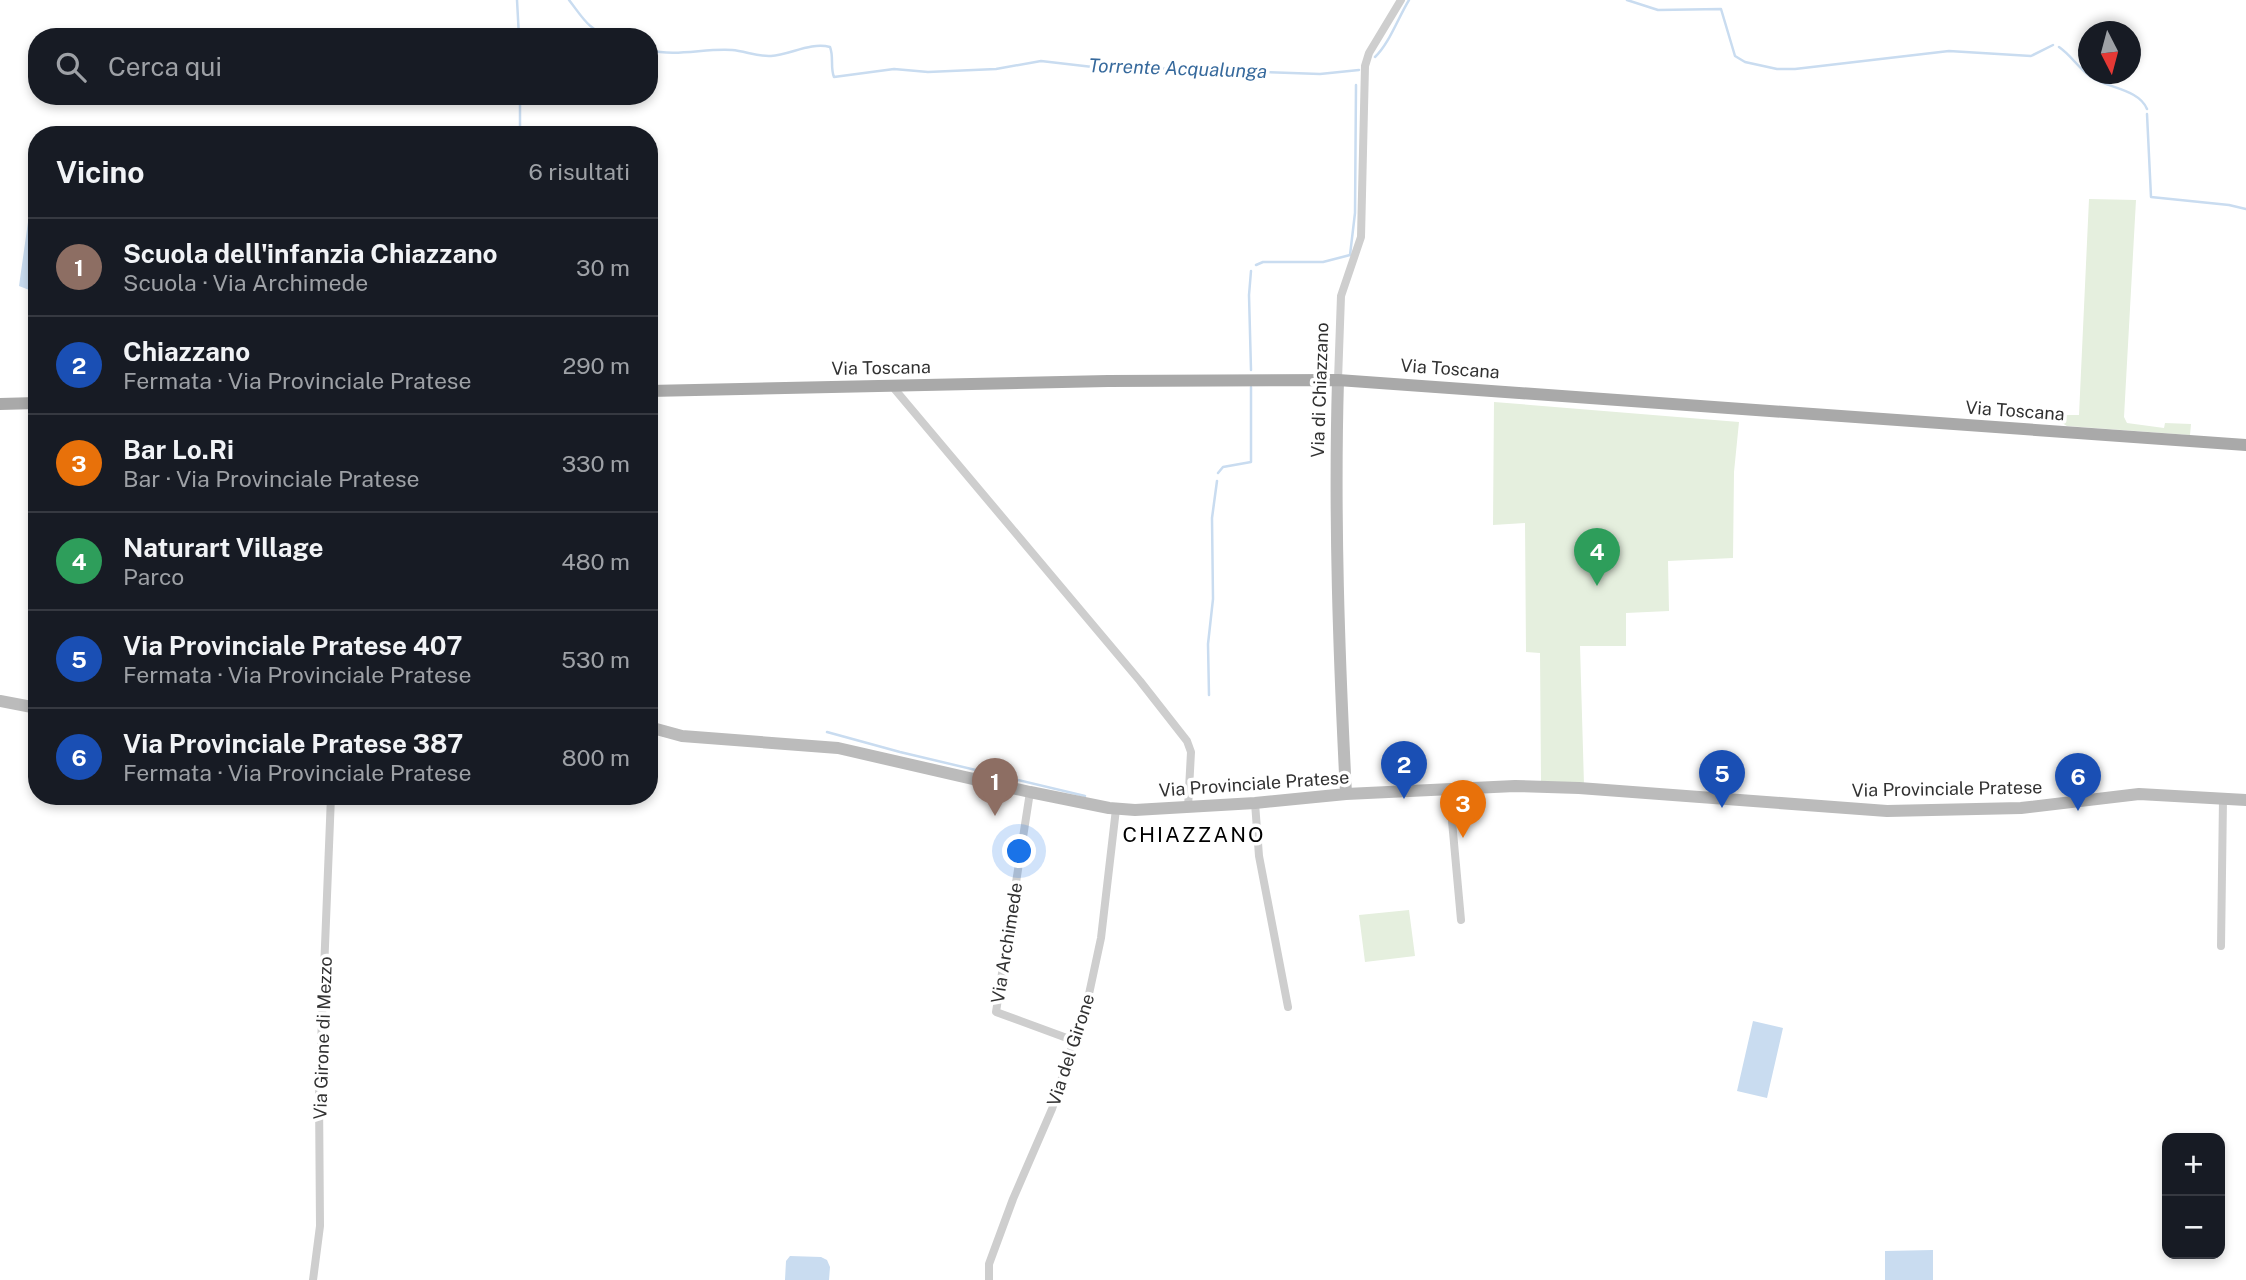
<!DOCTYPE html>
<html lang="it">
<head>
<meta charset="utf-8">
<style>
  :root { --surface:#171b24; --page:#242831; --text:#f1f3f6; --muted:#9ea1a6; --line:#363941; --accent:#1a73e8 }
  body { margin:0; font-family:"Public Sans",sans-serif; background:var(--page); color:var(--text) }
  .controls { position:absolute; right:21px; bottom:21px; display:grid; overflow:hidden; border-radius:14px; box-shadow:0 4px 10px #0003 }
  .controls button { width:63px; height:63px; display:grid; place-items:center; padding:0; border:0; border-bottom:2px solid var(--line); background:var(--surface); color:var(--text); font:35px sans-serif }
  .compass { position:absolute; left:2078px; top:21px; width:63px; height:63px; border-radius:50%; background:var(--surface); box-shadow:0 4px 10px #0003; rotate:174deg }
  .you { position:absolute; left:1020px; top:852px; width:24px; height:24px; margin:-18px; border:5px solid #fff; border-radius:50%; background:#1a73e8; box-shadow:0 0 0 10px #1a73e833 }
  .badge { display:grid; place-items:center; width:46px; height:46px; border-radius:50%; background:var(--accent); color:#fff; font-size:23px; font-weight:700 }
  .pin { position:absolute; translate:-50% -58px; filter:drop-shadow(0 2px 4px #0008) }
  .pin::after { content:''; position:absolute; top:37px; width:24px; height:21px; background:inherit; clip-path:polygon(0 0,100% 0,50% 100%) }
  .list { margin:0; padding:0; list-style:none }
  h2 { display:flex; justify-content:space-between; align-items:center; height:91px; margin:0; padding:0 28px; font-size:30px }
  h2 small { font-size:23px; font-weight:400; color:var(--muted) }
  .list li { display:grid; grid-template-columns:46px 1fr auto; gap:21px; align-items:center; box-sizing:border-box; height:98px; padding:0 28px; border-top:2px solid var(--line) }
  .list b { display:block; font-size:26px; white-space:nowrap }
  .list p { margin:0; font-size:23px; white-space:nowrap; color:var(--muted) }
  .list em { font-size:23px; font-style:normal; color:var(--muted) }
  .icon { flex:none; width:38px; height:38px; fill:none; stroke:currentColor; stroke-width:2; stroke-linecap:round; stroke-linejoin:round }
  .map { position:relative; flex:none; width:2246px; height:1280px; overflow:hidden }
  .search { position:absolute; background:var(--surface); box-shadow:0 4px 10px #0003; left:28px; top:28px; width:630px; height:77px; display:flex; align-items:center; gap:18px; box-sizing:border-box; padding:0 24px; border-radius:28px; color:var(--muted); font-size:26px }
  .panel { position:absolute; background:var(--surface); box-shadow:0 4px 10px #0003; left:28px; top:126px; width:630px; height:679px; border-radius:28px }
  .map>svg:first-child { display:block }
  .green { fill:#e5efde }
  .water { fill:#c9dcf0 }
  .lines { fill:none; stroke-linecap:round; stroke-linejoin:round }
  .stream { stroke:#c9dcf0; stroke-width:2.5 }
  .street { stroke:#cecece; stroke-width:8 }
  .secondary { stroke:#bbb; stroke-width:12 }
  .primary { stroke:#a9a9a9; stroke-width:12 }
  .labels { text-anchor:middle; stroke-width:7; stroke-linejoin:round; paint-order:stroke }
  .street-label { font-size:18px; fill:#313131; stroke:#fff }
  .water-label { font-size:19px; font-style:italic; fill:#36699c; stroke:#fff }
  .quarter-label { font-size:21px; letter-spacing:2px; fill:#000; stroke:#fff }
</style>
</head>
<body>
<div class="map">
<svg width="2246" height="1280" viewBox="0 0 2246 1280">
  <rect width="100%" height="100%" fill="#fff"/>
  <path class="green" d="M2089,199L2136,200L2124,417L2127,423L2164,428L2165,423L2191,424L2190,435L2067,426L2062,423L2063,415H2079Z
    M1494,402L1739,422L1734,472L1733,558L1668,561L1669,611L1626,613V646H1580L1584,785L1541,782L1540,653L1526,652L1525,523L1493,525Z
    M1409,910L1415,956L1365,962L1359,915Z"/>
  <path class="water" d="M29,215L37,216V293L19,286Z
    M1753,1021L1783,1028L1767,1098L1737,1091Z
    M1933,1250V1280H1885V1251Z
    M790,1256L821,1257L827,1260L830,1267L829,1280H785L786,1261Z"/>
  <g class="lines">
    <path class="stream" d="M517,0L519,37
      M569,0C583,18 589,31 612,37
      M1627,0L1658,10L1721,9L1735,56L1745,62L1777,69H1795L1949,51L2031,56L2053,45
      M2059,47C2071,55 2079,69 2091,77C2107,88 2139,89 2147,109
      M649,50C676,57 705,48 732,50C745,51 758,57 771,56C790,55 810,42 830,47C834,57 830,67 834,77L894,69L928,72L996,69L1041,61L1110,69L1234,68L1262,72L1320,74L1359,70
      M1375,57C1389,44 1398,18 1409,0
      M520,96V135
      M2147,114L2151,197L2229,205L2246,209
      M1256,265L1263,262H1323L1350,255L1355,213L1356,85
      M1251,370L1249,295L1251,271
      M1218,473L1223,467L1251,462V387
      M1209,695L1208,644L1213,599L1212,518L1217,481
      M827,732L900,752L1085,796"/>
    <path class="street" d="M1338,380L1341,296L1361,237L1365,66L1369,53L1401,0
      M892,386L1140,681L1187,741L1191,752L1188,808
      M1449,788L1461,920
      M1030,792L996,1012L1075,1041
      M1255,803L1259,856L1288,1007
      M2221,946L2223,799
      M313,1280L320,1226L319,1095L331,796
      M989,1280V1264L1013,1199L1052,1109L1089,994L1101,938L1116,809"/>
    <path class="secondary" d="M1338,380C1334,518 1339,656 1346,794
      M0,701L37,708
      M649,727L682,736L838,748L1030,792L1109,808L1135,810L1255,803L1346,794L1515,786L1579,788L1887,811L2021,808L2139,794L2246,800"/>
    <path class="primary" d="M649,391L1108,381L1338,380L2246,445
      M0,404L37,403"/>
  </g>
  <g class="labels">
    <g class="street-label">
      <text transform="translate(881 368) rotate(-1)" y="6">Via Toscana</text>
      <text transform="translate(1450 369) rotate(4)" y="6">Via Toscana</text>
      <text transform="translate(1320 390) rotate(-88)" y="6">Via di Chiazzano</text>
      <text transform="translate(2015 411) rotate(4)" y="6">Via Toscana</text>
      <text transform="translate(1254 784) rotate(-4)" y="6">Via Provinciale Pratese</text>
      <text transform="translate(1947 789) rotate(-1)" y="6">Via Provinciale Pratese</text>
      <text transform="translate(1007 943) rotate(-81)" y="6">Via Archimede</text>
      <text transform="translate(323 1038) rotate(-88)" y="6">Via Girone di Mezzo</text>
      <text transform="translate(1071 1050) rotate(-72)" y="6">Via del Girone</text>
    </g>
    <g class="water-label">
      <text transform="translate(1178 68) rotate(2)" y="7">Torrente Acqualunga</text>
    </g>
    <g class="quarter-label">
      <text x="1194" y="842">CHIAZZANO</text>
    </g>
  </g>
</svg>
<div class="controls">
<button>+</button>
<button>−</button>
</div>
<svg class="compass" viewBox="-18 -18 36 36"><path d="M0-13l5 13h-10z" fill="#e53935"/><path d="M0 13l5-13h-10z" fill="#9ea1a6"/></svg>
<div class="you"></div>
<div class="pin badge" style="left:995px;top:816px;background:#8d6e63">1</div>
<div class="pin badge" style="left:1404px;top:799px;background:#1a4fb4">2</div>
<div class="pin badge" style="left:1463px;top:838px;background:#e8710a">3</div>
<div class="pin badge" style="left:1597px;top:586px;background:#2e9e5b">4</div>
<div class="pin badge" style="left:1722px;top:808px;background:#1a4fb4">5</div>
<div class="pin badge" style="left:2078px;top:811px;background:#1a4fb4">6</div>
<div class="search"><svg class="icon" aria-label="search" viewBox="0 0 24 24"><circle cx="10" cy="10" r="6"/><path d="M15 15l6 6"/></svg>Cerca qui</div>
<section class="panel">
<h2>Vicino<small>6 risultati</small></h2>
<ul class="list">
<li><span class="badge" style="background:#8d6e63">1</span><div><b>Scuola dell'infanzia Chiazzano</b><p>Scuola · Via Archimede</p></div><em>30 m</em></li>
<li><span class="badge" style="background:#1a4fb4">2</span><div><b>Chiazzano</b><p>Fermata · Via Provinciale Pratese</p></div><em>290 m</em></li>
<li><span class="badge" style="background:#e8710a">3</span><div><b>Bar Lo.Ri</b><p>Bar · Via Provinciale Pratese</p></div><em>330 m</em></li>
<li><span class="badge" style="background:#2e9e5b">4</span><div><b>Naturart Village</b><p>Parco</p></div><em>480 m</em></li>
<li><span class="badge" style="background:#1a4fb4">5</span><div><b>Via Provinciale Pratese 407</b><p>Fermata · Via Provinciale Pratese</p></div><em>530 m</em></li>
<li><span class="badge" style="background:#1a4fb4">6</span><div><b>Via Provinciale Pratese 387</b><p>Fermata · Via Provinciale Pratese</p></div><em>800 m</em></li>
</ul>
</section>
</div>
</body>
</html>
